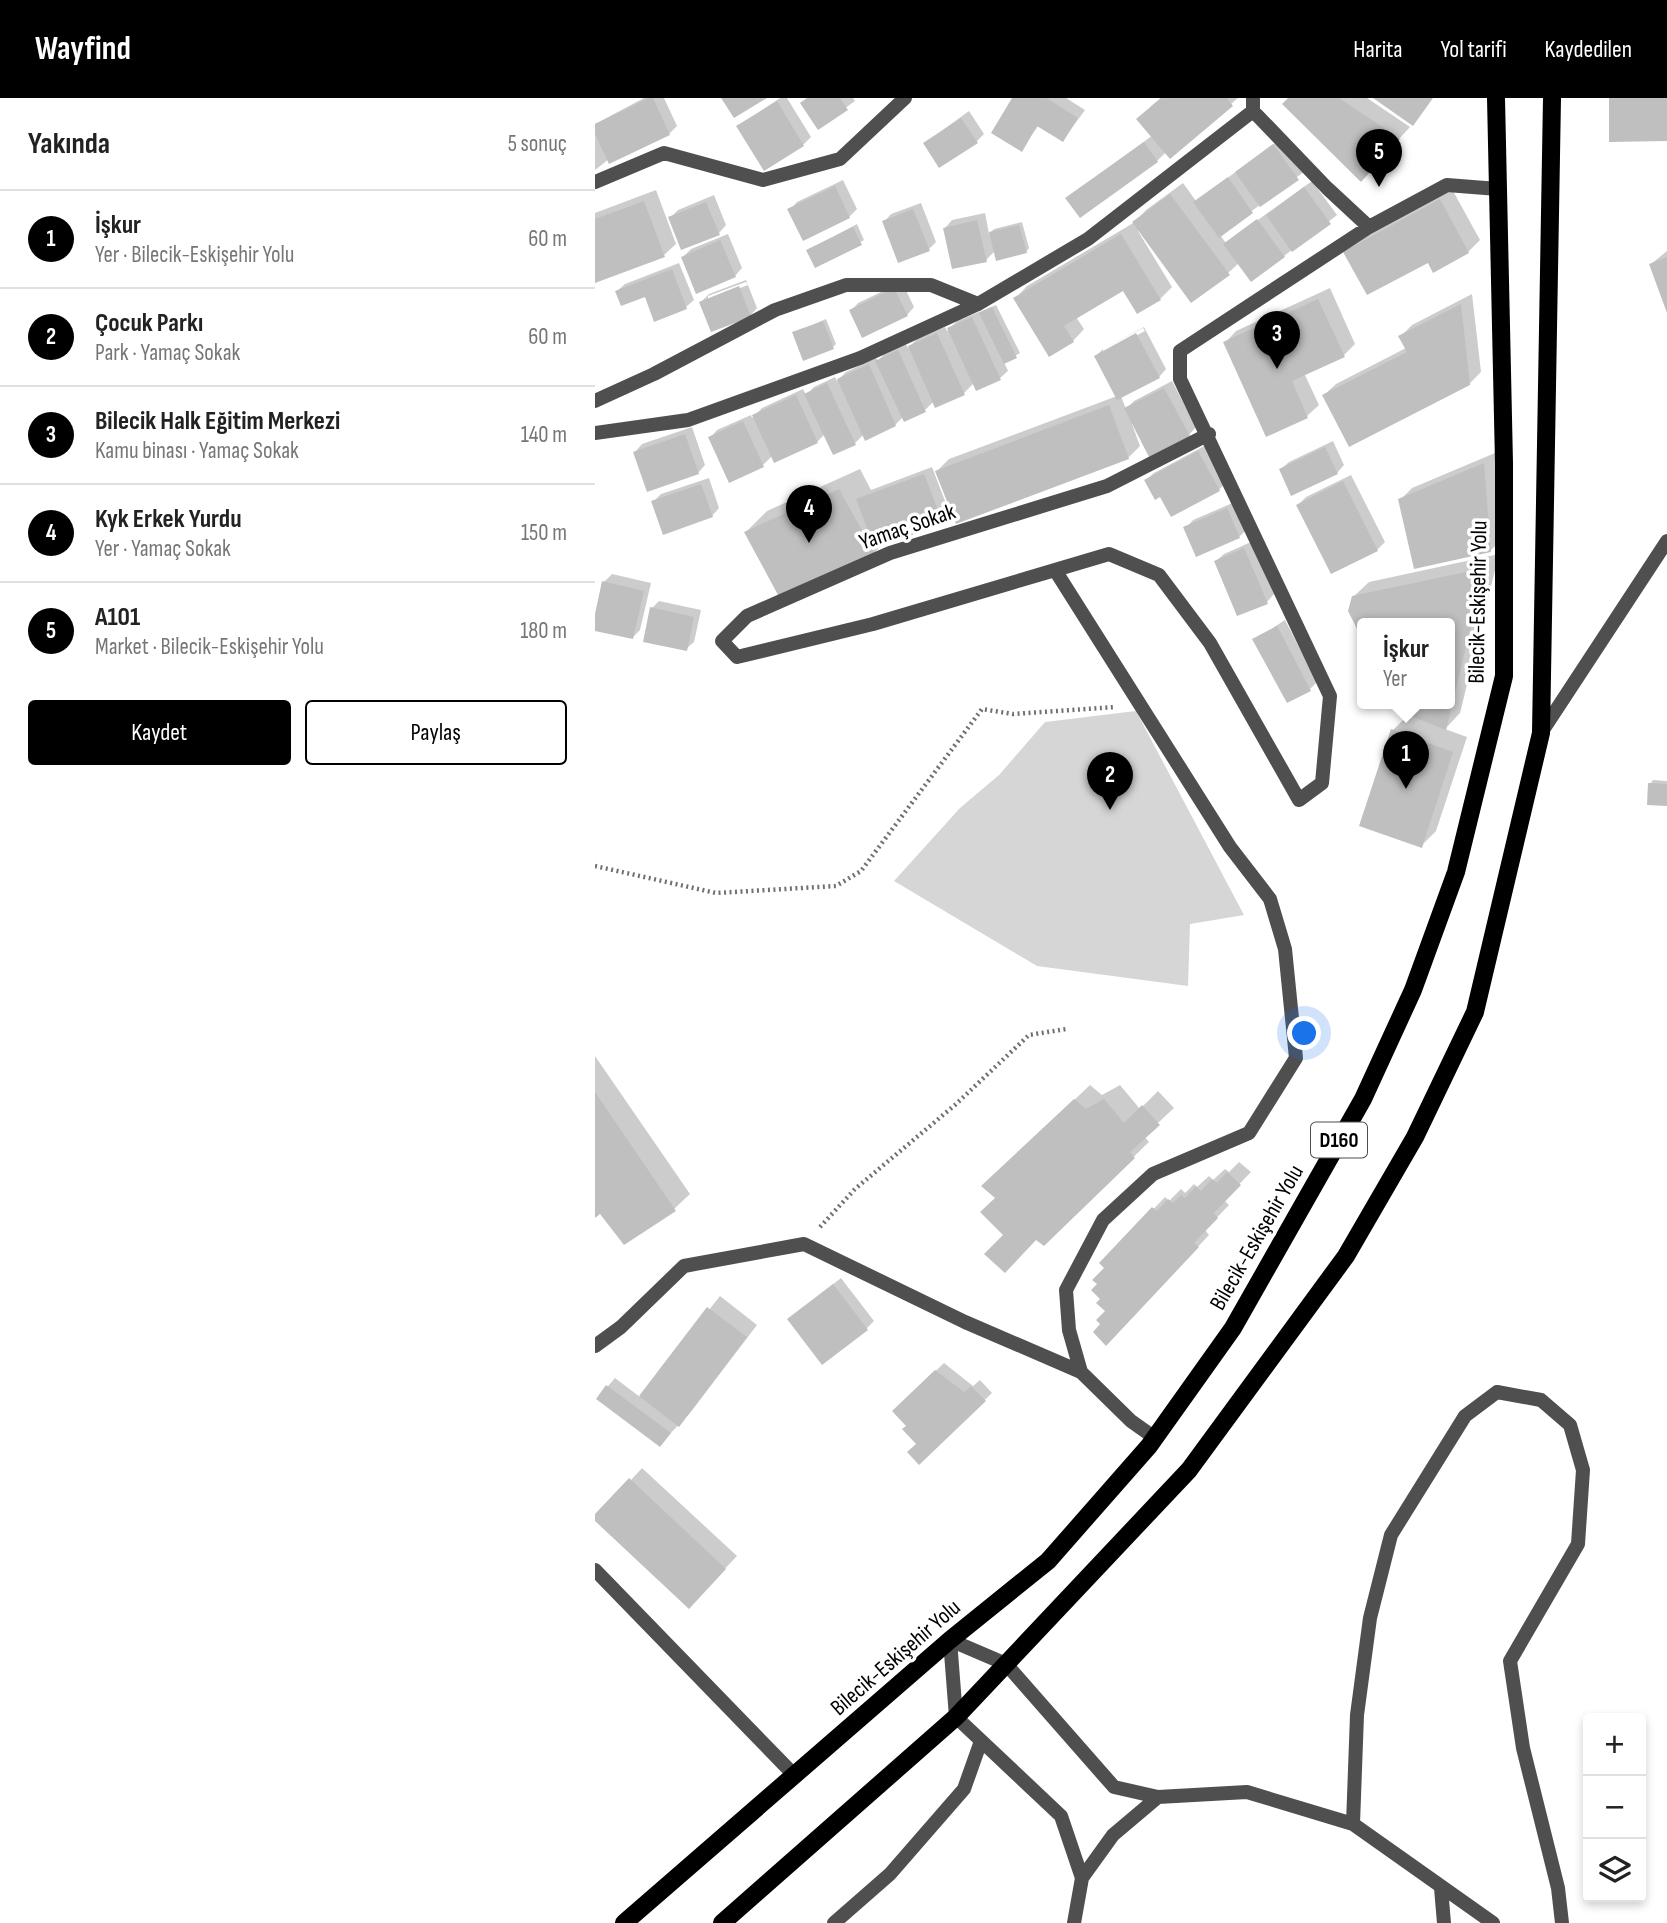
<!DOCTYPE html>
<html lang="tr">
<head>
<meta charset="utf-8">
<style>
  :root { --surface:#fff; --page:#f2f2f2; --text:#222; --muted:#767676; --line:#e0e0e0; --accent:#000 }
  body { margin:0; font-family:"Sofia Sans Condensed",sans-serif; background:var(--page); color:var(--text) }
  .controls { position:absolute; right:21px; bottom:21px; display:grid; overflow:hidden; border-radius:7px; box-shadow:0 4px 10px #0003 }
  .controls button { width:63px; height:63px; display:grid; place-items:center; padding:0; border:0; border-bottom:2px solid var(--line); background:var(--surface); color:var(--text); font:35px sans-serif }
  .you { position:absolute; left:710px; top:936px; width:24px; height:24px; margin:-18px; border:5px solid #fff; border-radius:50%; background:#1a73e8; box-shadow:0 0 0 10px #1a73e833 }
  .badge { display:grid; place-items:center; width:46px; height:46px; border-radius:50%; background:var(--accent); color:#fff; font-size:23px; font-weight:700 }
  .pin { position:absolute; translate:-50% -58px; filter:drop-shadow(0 2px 4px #0008) }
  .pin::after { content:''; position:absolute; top:37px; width:24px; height:21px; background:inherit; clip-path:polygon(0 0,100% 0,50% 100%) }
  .popup { position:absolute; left:762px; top:520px; width:98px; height:91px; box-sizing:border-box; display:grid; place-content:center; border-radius:7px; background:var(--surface); filter:drop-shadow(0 2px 5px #0005); font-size:23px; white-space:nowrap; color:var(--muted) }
  .popup b { font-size:26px; color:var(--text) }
  .popup::after { content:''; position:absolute; left:50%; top:100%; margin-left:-14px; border:14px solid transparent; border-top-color:var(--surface) }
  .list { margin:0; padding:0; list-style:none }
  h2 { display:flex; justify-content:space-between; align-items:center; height:91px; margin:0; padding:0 28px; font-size:30px }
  h2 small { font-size:23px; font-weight:400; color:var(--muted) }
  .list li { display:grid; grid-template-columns:46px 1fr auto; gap:21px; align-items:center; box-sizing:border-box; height:98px; padding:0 28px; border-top:2px solid var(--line) }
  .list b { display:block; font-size:26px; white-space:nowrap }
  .list p { margin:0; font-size:23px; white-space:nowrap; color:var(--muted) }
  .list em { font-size:23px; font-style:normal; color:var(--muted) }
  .actions { display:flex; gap:14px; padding:21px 28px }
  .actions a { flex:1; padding:16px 0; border:2px solid var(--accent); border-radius:7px; text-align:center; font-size:24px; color:var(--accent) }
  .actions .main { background:var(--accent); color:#fff }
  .icon { flex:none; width:38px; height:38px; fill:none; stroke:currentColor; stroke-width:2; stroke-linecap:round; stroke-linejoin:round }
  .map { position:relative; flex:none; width:1072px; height:1825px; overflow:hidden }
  header { display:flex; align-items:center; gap:42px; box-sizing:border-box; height:98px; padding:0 35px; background:var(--accent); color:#fff }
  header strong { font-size:33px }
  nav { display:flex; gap:38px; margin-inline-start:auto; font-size:24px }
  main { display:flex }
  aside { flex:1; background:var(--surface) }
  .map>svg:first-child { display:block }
  .green { fill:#d6d6d6 }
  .shadow { fill:#0003; fill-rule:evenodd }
  .building { fill:#bfbfbf }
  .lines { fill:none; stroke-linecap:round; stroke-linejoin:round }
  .path { stroke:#717171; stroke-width:4.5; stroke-dasharray:2 3.5; stroke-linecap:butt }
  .lane { stroke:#4f4f4f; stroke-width:14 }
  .street { stroke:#4f4f4f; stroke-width:14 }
  .primary { stroke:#000; stroke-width:18 }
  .labels { text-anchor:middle; stroke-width:7; stroke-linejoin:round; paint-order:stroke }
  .shield { fill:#fff; stroke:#4c4c4c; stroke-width:2 }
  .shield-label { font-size:21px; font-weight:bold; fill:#000 }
  .street-label { font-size:23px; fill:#000; stroke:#fff }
</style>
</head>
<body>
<header>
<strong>Wayfind</strong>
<nav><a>Harita</a><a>Yol tarifi</a><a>Kaydedilen</a></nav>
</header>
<main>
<aside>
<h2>Yakında<small>5 sonuç</small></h2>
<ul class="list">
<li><span class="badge">1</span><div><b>İşkur</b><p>Yer · Bilecik-Eskişehir Yolu</p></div><em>60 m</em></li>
<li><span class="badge">2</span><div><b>Çocuk Parkı</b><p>Park · Yamaç Sokak</p></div><em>60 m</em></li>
<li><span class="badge">3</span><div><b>Bilecik Halk Eğitim Merkezi</b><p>Kamu binası · Yamaç Sokak</p></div><em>140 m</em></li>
<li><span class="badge">4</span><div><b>Kyk Erkek Yurdu</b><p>Yer · Yamaç Sokak</p></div><em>150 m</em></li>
<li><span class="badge">5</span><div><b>A101</b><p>Market · Bilecik-Eskişehir Yolu</p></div><em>180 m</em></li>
</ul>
<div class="actions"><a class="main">Kaydet</a><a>Paylaş</a></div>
</aside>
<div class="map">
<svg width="1072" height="1825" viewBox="0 0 1072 1825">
  <rect width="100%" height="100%" fill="#fff"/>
  <path class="green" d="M541,613L649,817L595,826L593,888L442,868L299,783L365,710L404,677L450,624Z"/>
  <path class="shadow" d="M49,0H69L82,28L74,36L14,61L0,72V26Z
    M185,0H192L216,39L208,47L143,28Z
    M212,0H258L260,3L224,29Z
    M419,0H471L490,12L468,42L444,27L426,51Z
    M566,0H643L575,58L571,54L562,63L472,100L558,37L555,9Z
    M695,0H772L815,29L777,70Z
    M374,13L389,36L382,43L330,45Z
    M687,40L710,73L625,137L631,145L717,83L742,117L689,158L644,165L633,175L545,132L543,133L577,189L565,201L529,190L481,219L489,231L478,243L421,200L432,188L540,124L551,112L588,85L601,103Z
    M248,82L262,111L254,119L195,112L202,104Z
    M857,91L885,142L873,154L839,172L833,162L750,154L762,142Z
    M61,92L81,146L69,157L0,183V115Z
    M119,97L131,127L124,135L75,120L83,112Z
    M326,105L341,144L334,151L289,124L296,116Z
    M390,115L394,136L399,131L427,124L434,150L431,154L400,153L391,162L350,130L357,122Z
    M262,126L269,142L221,168L213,152Z
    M133,136L147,170L140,178L88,159L96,151Z
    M1072,153V211L1056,166Z
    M84,165L99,202L91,209L51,197L22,193L30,186Z
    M151,182L162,210L155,218L106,204L114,196ZM151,184L153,187L113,202V198Z
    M307,184L319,209L312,217L256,213L263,205Z
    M735,190L760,246L749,257L709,275L724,307L712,318L672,336L630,245L641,233Z
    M877,196L886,274L874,286L729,297L741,286L811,250L806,238L817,227Z
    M401,207L425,255L409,264L413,273L405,280L379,285L369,295L339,303L330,312L310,322L308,319L300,327L269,336L260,345L230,336L222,344L178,357L168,367L115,340L122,332L156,317L157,320L167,310L208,291L211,297L219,289L240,279L242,283L251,274L281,260L283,263L290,255L311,246L313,250L322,241L350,229L352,233L362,223Z
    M231,221L241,246L238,249L199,235Z
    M549,229L571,271L564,279L526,298L531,311L539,303L577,283L601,329L594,337L539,325L537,326L545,348L533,360L342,373L354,361L522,298L501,258L508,251V255L550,233L548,230L508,251Z
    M97,329L110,367L103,375L40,354L47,346Z
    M738,343L749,367L742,375L686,371L694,364Z
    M611,347L631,384L624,392L566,397L551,382L559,375Z
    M900,355L907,441L895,453L805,402L817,390Z
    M337,369L355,416L347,423L288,446L279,455L151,434L172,413L265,371L276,392Z
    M756,377L790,444L782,452L703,407L711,399Z
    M114,380L124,410L117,418L58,404L66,396Z
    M640,404L652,431L644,439L591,430L598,422Z
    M656,444L679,496L672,504L621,463L629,456Z
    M904,456L865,615L850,631L872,639L841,733L826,748L798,632L814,616L855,605V525H767V537L755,512L758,499L774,484Z
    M17,476L56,485L45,532L38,539L0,531L9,484Z
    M64,503L106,512L99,544L91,551L57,510Z
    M690,522L722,584L715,591L659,542Z
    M1058,682L1072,683V707L1055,686Z
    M0,958L95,1096L79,1111L6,1113L0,1118Z
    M495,987L507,997L525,987L545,1011L563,993L579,1010L549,1038L554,1044L448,1146L442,1140L410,1137L402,1099L404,1073Z
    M644,1064L656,1074L629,1102L634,1107L610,1132L614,1137L523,1234L508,1226L512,1213L508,1201L511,1170L507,1165L570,1099L574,1103L586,1091L590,1095L599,1086L602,1089L614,1078L618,1082L630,1071L634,1074Z
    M246,1180L279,1223L271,1231L194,1221Z
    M125,1198L162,1227L95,1315L72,1339L3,1300L20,1280L45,1299Z
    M349,1265L378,1288L385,1282L397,1295L324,1365L323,1346L313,1328L299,1313Z
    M47,1370L142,1458L105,1497L0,1421Z"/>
  <path class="building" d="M54,0H58L75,37L14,66L0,36V26Z
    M126,0H172L139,20Z
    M212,0H245L253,12L223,32L205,5Z
    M417,0H451L483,20L468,44L442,28L427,54L396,35Z
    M566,0H632L638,8L575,61L541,21Z
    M693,0H744L805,41L766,84L687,6Z
    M778,0H838L818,28Z
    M1014,0H1072V43L1014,44Z
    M182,3L209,48L169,73L141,28Z
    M366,20L383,45L344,70L328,45Z
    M549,44L563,64L485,120L470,100Z
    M678,46L704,82L665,109L640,74Z
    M633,79L658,115L624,140L598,104Z
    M240,88L255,120L208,143L192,111Z
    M709,89L736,126L697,154L671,117Z
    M575,96L635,177L596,205L537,124Z
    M845,101L874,155L838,175L833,165L772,197L748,154Z
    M49,103L70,159L0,185V121Z
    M111,104L125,137L86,152L73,119Z
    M318,111L335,153L303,165L287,123Z
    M662,121L690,159L656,184L628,146Z
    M382,122L392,164L357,171L348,130Z
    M424,127L432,155L401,163L394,134Z
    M258,129L267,147L220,170L211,152Z
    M526,136L566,202L542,216L528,193L469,228L479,244L454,259L418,200Z
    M125,142L141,179L101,196L86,159Z
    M1072,159V215L1054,166Z
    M77,171L92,211L59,224L50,199L26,208L20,193Z
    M144,188L156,219L116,234L104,204Z
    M299,190L313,218L267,240L254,212Z
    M723,201L750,259L697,283L713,320L671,339L628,244Z
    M866,206L875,287L754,349L727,297L812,254L803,238Z
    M397,209L422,260L409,266L384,215Z
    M377,219L406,282L381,293L352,230Z
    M228,223L239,251L208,263L197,234Z
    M342,235L370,297L340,310L313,248Z
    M541,235L565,280L522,302L499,258Z
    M303,252L331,314L309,324L280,263Z
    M274,266L301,328L270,343L242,281Z
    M232,285L261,347L238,357L209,296Z
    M569,290L595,338L554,359L529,310Z
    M201,297L223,345L179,365L157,317Z
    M514,307L534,361L361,426L340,373Z
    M148,323L169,369L134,385L113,339Z
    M90,336L104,376L52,394L38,354Z
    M730,349L743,376L696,398L684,371Z
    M603,353L625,393L576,419L565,399L560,402L549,382Z
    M889,365L896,454L819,471L803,401Z
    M329,376L348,425L280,451L261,401Z
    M748,383L783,453L736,476L701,407Z
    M106,386L118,419L68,437L56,403Z
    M244,391L280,456L183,497L149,434Z
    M632,410L645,440L601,459L588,429Z
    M649,450L673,506L642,518L619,463Z
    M890,470L851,632L783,605H855V525H767V541L753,513L757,498Z
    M7,483L49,493L38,541L0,533V516Z
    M55,509L99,519L92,553L48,544Z
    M682,528L716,593L692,605L657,541Z
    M796,631L858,654L827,750L764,728Z
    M1053,685L1072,686V708L1052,707Z
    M0,994L81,1113L29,1147L5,1116L0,1120Z
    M479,1001L491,1011L509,1001L529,1025L547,1007L565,1027L535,1054L540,1060L449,1148L441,1142L410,1175L389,1156L408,1137L385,1114L400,1100L386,1088Z
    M632,1074L646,1087L619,1115L623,1120L599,1145L604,1149L511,1248L498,1234L505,1226L501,1222L510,1213L501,1205L505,1201L496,1192L502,1186L497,1182L509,1170L504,1165L557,1109L562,1113L573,1101L578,1105L586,1097L590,1100L601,1088L606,1093L617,1081L622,1085Z
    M238,1186L273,1232L227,1267L192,1221Z
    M112,1209L152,1239L84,1329L44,1298Z
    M340,1272L369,1294L376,1288L391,1303L324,1367L312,1354L321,1346L307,1331L311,1328L297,1313Z
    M11,1287L76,1335L65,1349L1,1301Z
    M34,1380L131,1471L94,1511L0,1423V1416Z"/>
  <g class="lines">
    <path class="path" d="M0,768L121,795L241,788L266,773L387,611L418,616L521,609
      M225,1129L260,1091L360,1007L434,937L471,931"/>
    <path class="lane" d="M758,1726L762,1617L775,1520L796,1437L870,1318L902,1294L946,1302L975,1327L988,1372L983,1446L915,1563L928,1650L963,1790L967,1825
      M487,1780L466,1718L361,1619L355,1542L411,1566L519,1689L563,1699
      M846,1790L849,1825
      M239,1825L295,1776L369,1691L386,1643
      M479,1825L487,1780L518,1737L563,1699L652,1694L758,1726L898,1825"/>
    <path class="street" d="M658,0V13L732,90L774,129L852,87L903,91
      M0,84L69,55L168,82L245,61L310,0
      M0,303L59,276L180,212L251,187H336L383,206
      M0,335L93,322L265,260L383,206L493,141L658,13
      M460,472L278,526L142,559L127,543L152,518L295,455L512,388L614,336
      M946,635L1072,443
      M0,1248L26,1229L89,1168L209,1146L370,1224L486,1274
      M560,1340L536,1323L486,1274L474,1232L471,1192L508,1122L558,1076L654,1035L701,960L690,851L675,801L635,749L460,472L514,456L564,477L615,545L704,702L727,685L735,598L585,281V253L774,129
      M0,1472L200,1678"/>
    <path class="primary" d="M29,1825L355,1542L453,1463L554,1348L638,1230L768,1001L818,892L861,774L909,578V365L901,0
      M127,1825L361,1619L594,1372L751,1158L820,1039L880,914L946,635L957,0"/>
  </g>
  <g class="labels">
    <rect class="shield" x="716" y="1024.5" width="56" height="35" rx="5"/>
    <g class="shield-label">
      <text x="744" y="1049">D160</text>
    </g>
    <g class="street-label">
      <text transform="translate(312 428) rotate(-19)" y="8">Yamaç Sokak</text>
      <text transform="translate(882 504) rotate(-89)" y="8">Bilecik-Eskişehir Yolu</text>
      <text transform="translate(661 1139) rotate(-60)" y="8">Bilecik-Eskişehir Yolu</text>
      <text transform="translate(300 1559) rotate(-41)" y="8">Bilecik-Eskişehir Yolu</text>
    </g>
  </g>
</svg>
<div class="controls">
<button>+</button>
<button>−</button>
<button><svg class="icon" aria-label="layers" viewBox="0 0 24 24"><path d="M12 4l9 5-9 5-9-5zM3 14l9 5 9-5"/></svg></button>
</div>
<div class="you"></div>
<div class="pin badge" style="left:811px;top:691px">1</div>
<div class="popup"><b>İşkur</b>Yer</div>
<div class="pin badge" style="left:515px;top:712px">2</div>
<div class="pin badge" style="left:682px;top:271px">3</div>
<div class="pin badge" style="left:214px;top:445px">4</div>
<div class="pin badge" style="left:784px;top:89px">5</div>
</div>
</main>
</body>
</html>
